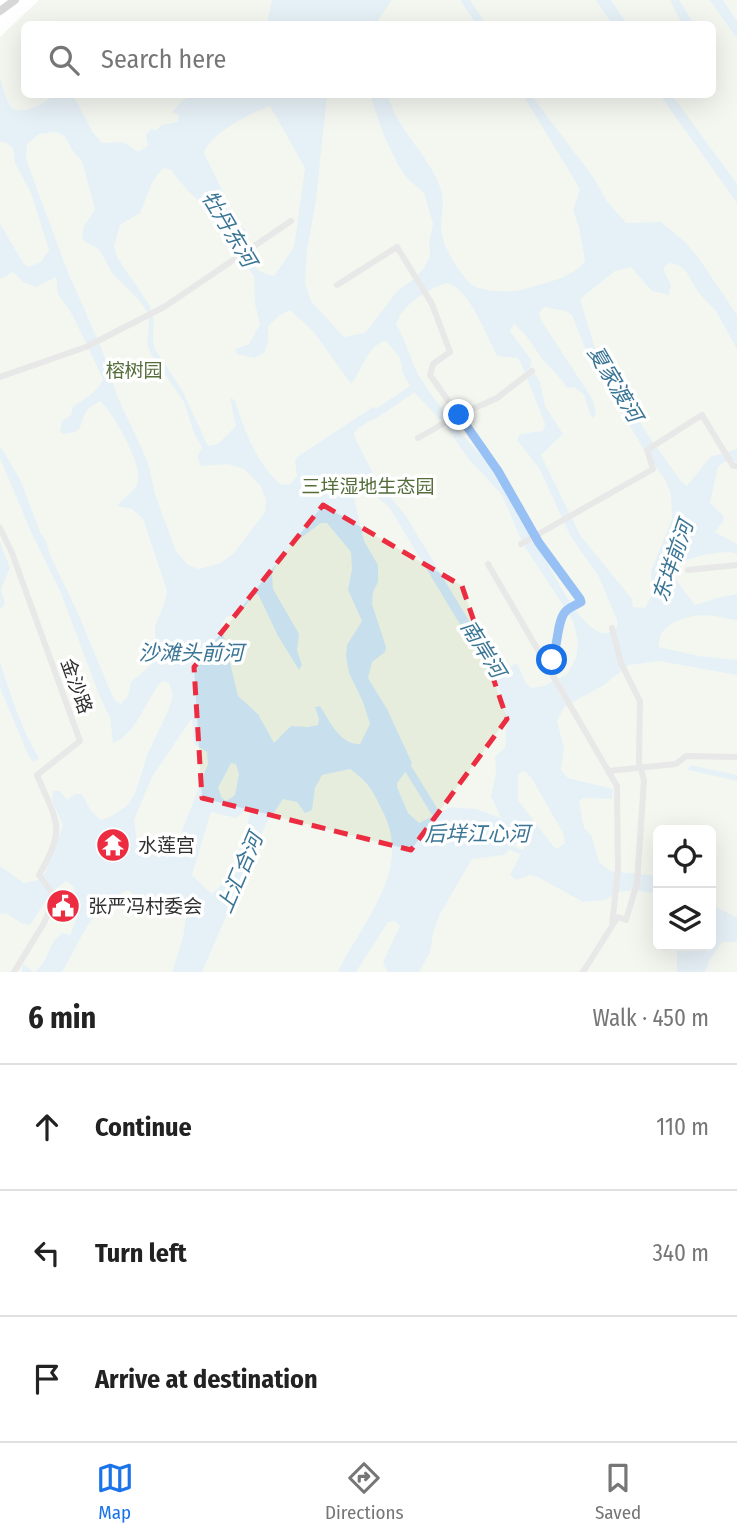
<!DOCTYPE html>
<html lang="en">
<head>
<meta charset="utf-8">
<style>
  :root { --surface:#fff; --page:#f6f6f6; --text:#222; --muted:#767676; --line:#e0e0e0; --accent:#1a73e8 }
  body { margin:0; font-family:"Fira Sans Condensed","Noto Sans SC",sans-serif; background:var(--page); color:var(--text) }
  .controls { position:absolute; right:21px; bottom:21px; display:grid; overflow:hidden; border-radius:10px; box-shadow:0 7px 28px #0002 }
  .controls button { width:63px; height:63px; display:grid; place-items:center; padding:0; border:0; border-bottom:2px solid var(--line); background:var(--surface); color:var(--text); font:35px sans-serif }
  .stop { position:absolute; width:21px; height:21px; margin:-16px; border:5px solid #1a73e8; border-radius:50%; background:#fff }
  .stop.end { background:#1a73e8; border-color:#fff; box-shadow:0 2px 7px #0008 }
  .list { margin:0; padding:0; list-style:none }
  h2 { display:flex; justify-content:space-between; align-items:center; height:91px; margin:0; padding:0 28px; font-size:30px }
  h2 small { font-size:23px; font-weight:400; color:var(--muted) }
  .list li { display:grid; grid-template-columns:46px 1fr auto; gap:21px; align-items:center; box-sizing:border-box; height:126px; padding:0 28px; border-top:2px solid var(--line) }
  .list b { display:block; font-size:26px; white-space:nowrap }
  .list em { font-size:23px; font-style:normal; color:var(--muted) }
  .icon { flex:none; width:38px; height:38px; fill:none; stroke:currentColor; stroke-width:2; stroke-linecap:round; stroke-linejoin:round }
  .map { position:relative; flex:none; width:737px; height:972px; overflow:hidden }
  .search { position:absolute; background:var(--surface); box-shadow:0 7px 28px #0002; left:21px; right:21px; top:21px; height:77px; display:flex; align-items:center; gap:18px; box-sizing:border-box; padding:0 24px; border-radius:10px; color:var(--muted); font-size:26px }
  .sheet { height:469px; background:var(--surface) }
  nav { display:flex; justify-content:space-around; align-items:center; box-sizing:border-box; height:98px; border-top:2px solid var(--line); background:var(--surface); font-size:19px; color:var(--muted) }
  nav a { display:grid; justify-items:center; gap:4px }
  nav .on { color:var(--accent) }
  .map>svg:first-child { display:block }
  .green { fill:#e6eddd; fill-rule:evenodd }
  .water { fill:#c8e0ed; fill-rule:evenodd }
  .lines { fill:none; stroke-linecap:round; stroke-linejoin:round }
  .canal { stroke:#c8e0ed; stroke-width:4.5 }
  .river { stroke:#c8e0ed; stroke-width:8 }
  .minor { stroke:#ccc; stroke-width:6 }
  .major { stroke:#a7a7a7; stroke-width:8 }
  .route { stroke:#1a73e8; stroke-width:9 }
  .marked { fill:none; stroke:#ec2c40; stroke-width:5; stroke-dasharray:14 9; stroke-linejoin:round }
  .labels { text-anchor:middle; stroke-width:7; stroke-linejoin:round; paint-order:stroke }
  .park-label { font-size:19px; fill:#546d3b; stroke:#fff }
  .street-label { font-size:19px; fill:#2f2f2f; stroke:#fff }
  .poi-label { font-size:19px; fill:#2f2f2f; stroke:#fff; text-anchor:start }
  .water-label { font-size:21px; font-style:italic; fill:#3a7595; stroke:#fff }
</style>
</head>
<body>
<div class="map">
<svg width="737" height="972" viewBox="0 0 737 972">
  <rect width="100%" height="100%" fill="#fff"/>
  <path class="green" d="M39,0H737V972H0V37ZM24,24H712V94H24ZM658,830H711V946H658Z"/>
  <path class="water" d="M272,0H392L379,19L378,24H264L268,19Z
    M596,0H611L627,24H612Z
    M670,0H679L694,24H682Z
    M710,0H723L737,21V39Z
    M0,79C3,87 6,100 11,107C20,117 47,102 54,95H73L93,133L102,143L123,142L138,152L148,146L146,135L152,128L155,131L162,125L178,122L179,115L172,112L183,100L195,95H327L316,200L307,251L305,284L311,301L344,337L364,333L369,328L398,290L414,279L424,268L430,256L429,244L433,224L424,193L408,179L398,165L384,136L370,95H388C396,128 425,151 438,182C449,206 437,219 443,239C446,251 465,283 476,287C489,292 515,293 528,288C548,282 572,278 585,261L579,227L573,211L580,189L523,95H531L594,178L606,200L626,223L661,222L686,243L700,260L737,315V349L716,311L698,292L687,273L680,266L670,263L665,266L664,271L671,285L669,295L652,291L631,267L615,271L580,299L594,345L646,432L681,481L687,486L710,457L737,449V462L725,461L718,467L710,503L723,515L724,520L715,532L737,544V554C726,549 692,556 682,563C680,564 675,570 674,571L676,580L695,605L721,597L737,594V620C726,619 714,615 704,615C686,616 656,624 659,647L698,656L737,660V675L659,661L629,665L604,685L564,707L557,721L564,748L561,770L568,778L613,789L612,799L583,798L579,801L584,828L591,835L599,862L610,871L658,876V894L634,890L619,892L605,900L583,902L538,877L530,875L516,880L510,875L527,842L525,835L504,855L472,859L440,914L434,929L430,952L419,972H388L383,962L400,926L395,921L388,922L356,972H338C362,921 414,870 382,810C372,789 369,783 350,769L322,775L315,788L312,810L305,813L297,802L283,799L266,824L202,972H172L183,937L187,910L183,906L145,901L132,908L130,904L132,893L128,890C90,907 82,939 62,972H23L22,971L23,964L34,972C50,963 47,941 63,933L70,935L80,909L73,886L66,881L51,893L30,925L21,923L6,913L0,914V866L24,883L39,880L46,872L63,825L52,801L53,791H60L67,800L75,794H82L91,811L101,820L112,816L128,805L135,793L148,753L168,711L173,696L169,683L162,681C147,697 136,736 113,743L110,718L100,697L60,591L31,532L0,458V446L20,479L40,532L46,541L50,555L77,611L110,690L115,700L121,704L128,696L131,682L150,666L156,653L155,627L166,598L167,591L143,519L132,509L117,506C122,498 136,492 138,481C142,464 113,412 100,401C96,404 89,407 86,412C77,426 87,432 62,434L60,431L62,421L71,415L73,406C84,400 98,391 103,379L73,316L58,294L56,277L36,287L23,282L13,272L0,279V224L24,264L28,267L41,262L49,250L31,193L15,163L13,148L7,143L0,142ZM270,106L305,168L294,247L274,276C248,271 248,255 249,233L228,214L223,192L204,153C209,134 252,112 270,106ZM56,132L65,136L72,150L82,161L95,209L83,228L82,238L85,242L99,249L112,273L139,300L148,313L149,328L147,344L151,354L184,402L194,433L202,448L197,457L201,466L228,464L244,469L260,485L266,500L265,512L234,553L221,563L199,569L188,565L176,551L155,494L148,462L118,398L101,347L67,270L26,159L27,144L39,134ZM163,168L171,170L187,190L215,215L218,231L254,276L255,304L260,324L249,344L235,349L237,354L254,358L264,353L268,343V326L280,315L290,310L314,332L351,384C362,371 368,344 386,341L400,358L403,374L415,393L446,426L467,457L502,495L522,542L573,621L578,642L576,658L567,674L544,686L531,688L525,682L517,663L504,670L498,669L406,516L376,479L356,440L354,434L357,429L386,411L373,407L297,457L295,461L297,476L291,484L281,485C257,463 244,431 235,400L230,398L236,426L218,444L208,446L182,390L155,349L153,339L154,322L150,306L117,257L114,246L120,225L140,213L153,181ZM446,283C469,287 486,335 497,356L517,358L521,363L545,424L543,431L520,434L517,440L539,468L570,535L599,577L617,620V627C614,630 609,634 603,633C569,627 526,510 505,482C490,461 470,446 455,426C444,411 422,384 415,368C409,353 404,338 396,324C404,303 426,291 446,283ZM544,307L566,311L572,315L587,353L644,450L666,481L671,495L672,519L651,571L652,595L645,608L633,607L632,599L580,535L541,455L563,434L545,406L540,382L530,366L532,361L510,331L514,324C529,336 533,347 544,361C553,371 560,377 567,388L574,387L584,395L592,419L596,414L593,400L541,320L539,313ZM359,486L368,489L389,507L478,654C503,687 508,707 505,748L495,756L496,773L491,796L501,818L476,809L451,807L419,823L408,813L397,787V783L412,763L387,709L368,678L372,662L385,652L386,647L372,604L373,592L378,582V565L364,541L354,498ZM321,523H327L351,552L352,569L348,590L362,621L347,645L346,656L349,673L363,702L370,724L360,744C340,745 329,720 320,706L315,707L319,719L318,725L308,727L291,726L274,743L258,714L238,696L221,625L226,617L241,612L253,595L258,594L278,636L299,670L302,665L297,650L299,634L273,589L272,574L279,558L290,546ZM192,718L194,744L207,752L208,764L176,846L172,851H151L137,842L134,820L152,777ZM231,763L236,764L239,774L235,795L226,801L222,798L218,788ZM524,771L531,777L563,833L565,843L557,849L553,846L518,800V774ZM247,809L250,813C245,836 232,880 212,894L192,875L211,812L236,818ZM110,838H115L124,852L123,857H112L103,851Z
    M660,95H672L737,184V203Z
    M0,542L10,568L1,589L5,603L0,610Z
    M0,662C11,695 21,729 39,758L34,762L29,757L0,688Z
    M690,765L737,775V781L688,770Z
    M711,904L737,918V942H722L709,961L705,972H677V946H711Z"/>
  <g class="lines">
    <path class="canal" d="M506,846L527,854"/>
    <path class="river" d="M465,0L481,24
      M374,415L420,384
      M404,762L441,822"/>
    <path class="minor" d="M337,285L397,247L432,304L450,352L433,364L430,375L498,471L539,543L580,599L581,602C576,605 569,607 565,611C555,621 562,650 547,666
      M0,377L86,347L164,307L291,221
      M418,438L455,417L497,398L532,371
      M0,528L12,553L80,741L37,775C57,823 67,827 39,875L55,897L44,923L14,972
      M521,544L653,469L647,450L702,415L733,466H737
      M488,564L617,786L618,869L612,926L583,972
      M688,570L737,565
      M612,628L621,663L640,701L639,762L644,780L637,883L626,920L618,917L613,924
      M608,771L676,764L686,756L737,757"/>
    <path class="major" d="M0,11L15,0"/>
  </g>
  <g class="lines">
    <path class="route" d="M459,415L498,471L539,543L580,599L581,602C576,605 570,607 566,611C557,619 558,647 552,660"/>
  </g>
  <path d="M0 0H737V972H0ZM323,505L462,586L507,719L411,850L202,798L194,667Z" fill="#fff" fill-opacity=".55" fill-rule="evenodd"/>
  <path class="marked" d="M323,505L462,586L507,719L411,850L202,798L194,667Z"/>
  <defs>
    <g id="temple-disc" transform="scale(1.75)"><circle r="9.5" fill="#ec2c40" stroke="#fff"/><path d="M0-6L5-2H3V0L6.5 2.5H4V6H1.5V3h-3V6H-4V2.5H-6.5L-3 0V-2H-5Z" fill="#fff"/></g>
    <g id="civic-disc" transform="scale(1.75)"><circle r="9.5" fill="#ec2c40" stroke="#fff"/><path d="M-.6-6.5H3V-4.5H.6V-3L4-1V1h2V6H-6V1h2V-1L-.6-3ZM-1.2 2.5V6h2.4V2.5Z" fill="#fff"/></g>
  </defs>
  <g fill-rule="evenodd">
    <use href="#temple-disc" x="113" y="845"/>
    <use href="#civic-disc" x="63" y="906"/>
  </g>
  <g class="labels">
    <g class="park-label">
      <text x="134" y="377">榕树园</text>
      <text x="368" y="493">三垟湿地生态园</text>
    </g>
    <g class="street-label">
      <text transform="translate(77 686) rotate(70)" y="7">金沙路</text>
    </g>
    <g class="poi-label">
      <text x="138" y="852">水莲宫</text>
      <text x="88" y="913">张严冯村委会</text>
    </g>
    <g class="water-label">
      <text transform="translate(229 229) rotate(59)" y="7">牡丹东河</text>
      <text transform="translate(615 384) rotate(59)" y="7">夏家渡河</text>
      <text transform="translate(673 561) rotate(-71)" y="7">东垟前河</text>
      <text transform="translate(483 649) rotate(58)" y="7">南岸河</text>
      <text x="191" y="660">沙滩头前河</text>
      <text x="477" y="841">后垟江心河</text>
      <text transform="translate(240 873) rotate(-67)" y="7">上汇合河</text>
    </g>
  </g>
</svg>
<div class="controls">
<button><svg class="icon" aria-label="locate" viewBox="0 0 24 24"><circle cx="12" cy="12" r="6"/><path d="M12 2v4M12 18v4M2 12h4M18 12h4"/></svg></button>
<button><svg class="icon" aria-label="layers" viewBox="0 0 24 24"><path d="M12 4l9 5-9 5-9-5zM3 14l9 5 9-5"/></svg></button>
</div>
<div class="stop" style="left:552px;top:660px"></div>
<div class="stop end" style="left:459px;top:415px"></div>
<div class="search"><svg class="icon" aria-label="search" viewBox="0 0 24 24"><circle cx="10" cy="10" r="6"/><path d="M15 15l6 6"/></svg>Search here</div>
</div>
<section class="sheet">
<h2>6 min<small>Walk · 450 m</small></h2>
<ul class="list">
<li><svg class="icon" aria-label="ahead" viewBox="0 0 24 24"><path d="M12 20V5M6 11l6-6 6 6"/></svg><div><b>Continue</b></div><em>110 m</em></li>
<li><svg class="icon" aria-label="left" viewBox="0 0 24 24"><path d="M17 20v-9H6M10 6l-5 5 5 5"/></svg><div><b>Turn left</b></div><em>340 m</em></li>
<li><svg class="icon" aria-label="arrive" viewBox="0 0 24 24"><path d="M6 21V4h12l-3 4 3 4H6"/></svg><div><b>Arrive at destination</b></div></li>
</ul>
</section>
<nav>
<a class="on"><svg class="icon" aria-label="map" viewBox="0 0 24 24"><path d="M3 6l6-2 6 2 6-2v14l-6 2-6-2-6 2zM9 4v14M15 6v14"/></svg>Map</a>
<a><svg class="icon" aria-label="directions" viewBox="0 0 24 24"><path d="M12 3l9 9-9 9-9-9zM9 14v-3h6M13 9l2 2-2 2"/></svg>Directions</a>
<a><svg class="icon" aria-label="saved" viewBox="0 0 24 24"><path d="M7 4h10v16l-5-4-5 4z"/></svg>Saved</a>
</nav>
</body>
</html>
